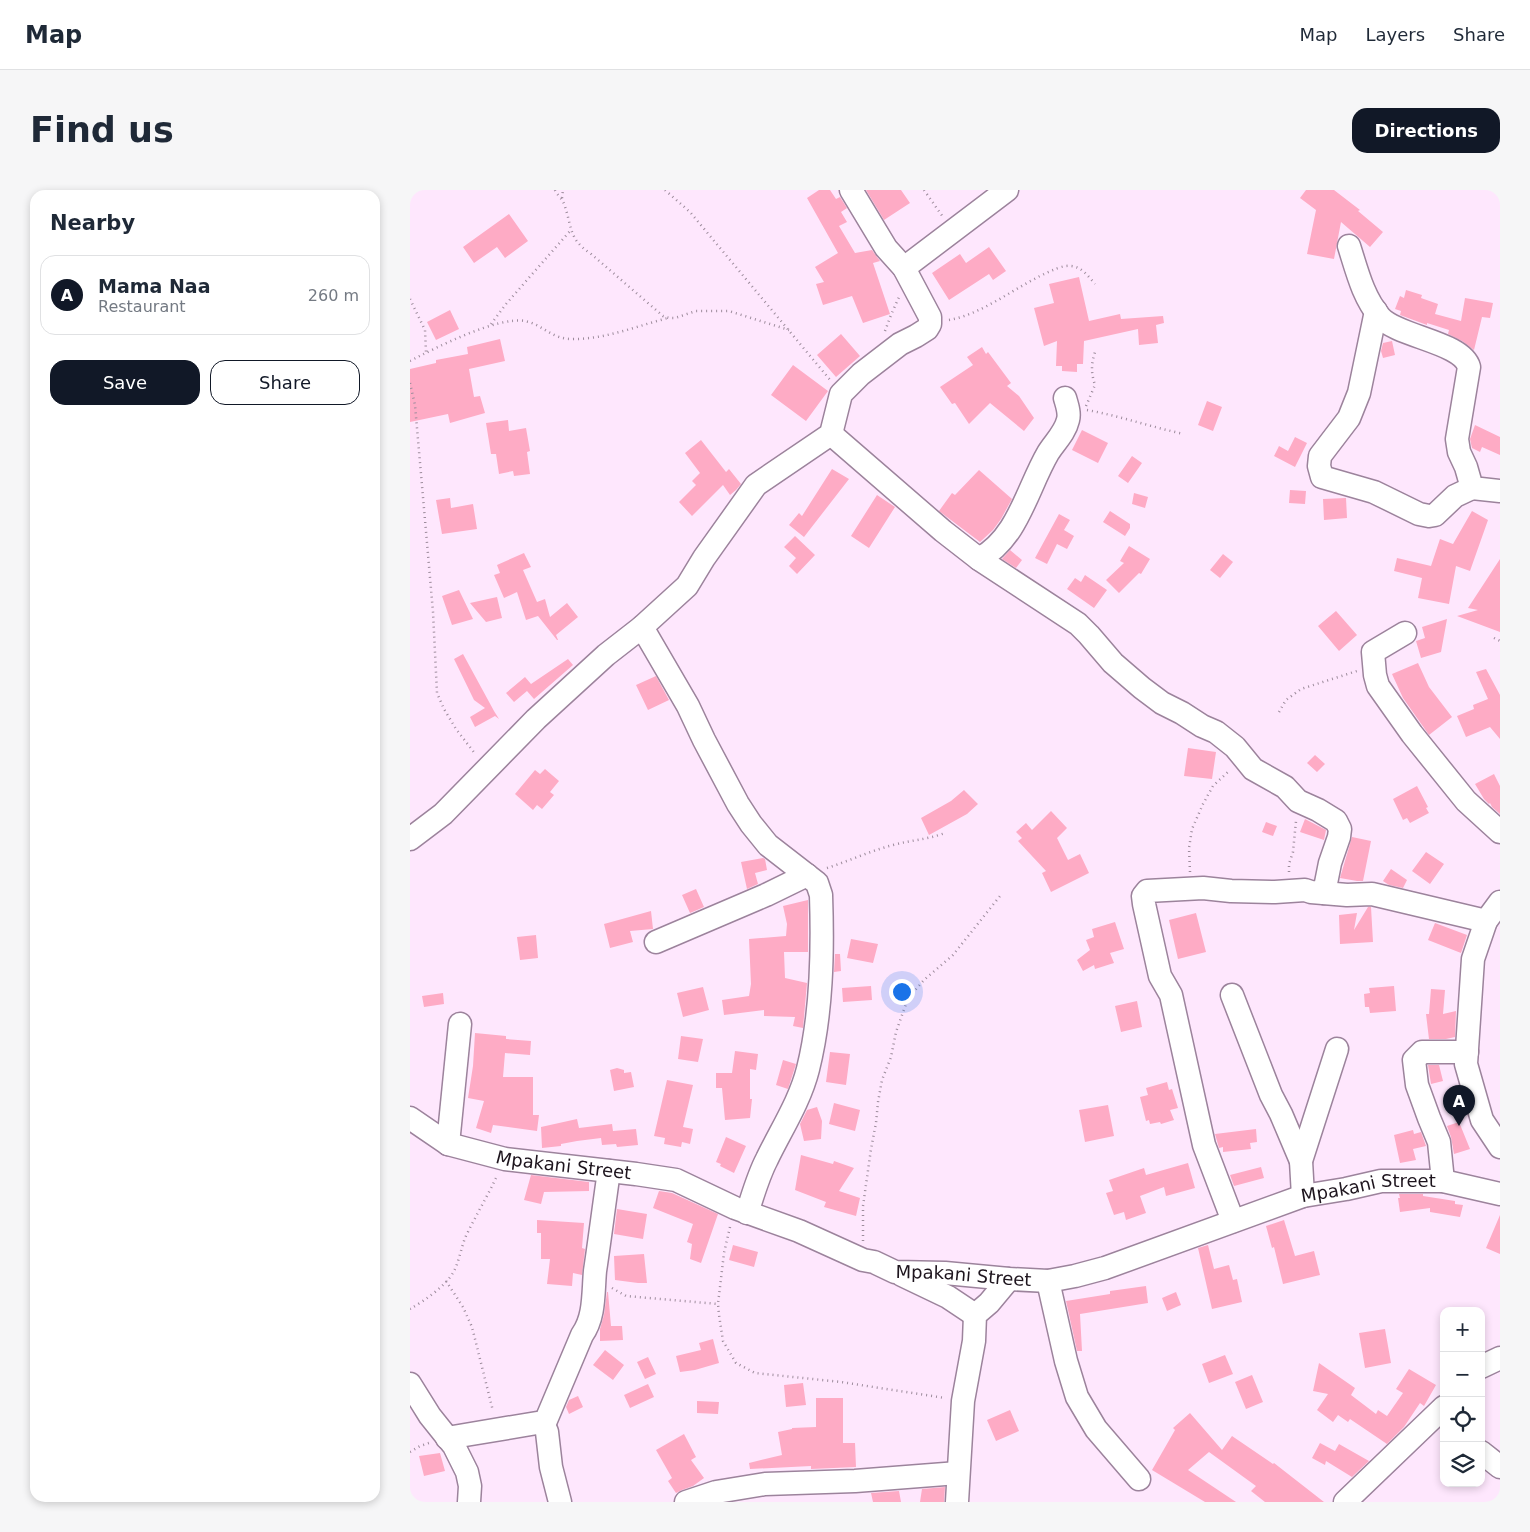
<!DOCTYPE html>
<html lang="en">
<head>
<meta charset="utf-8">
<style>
  :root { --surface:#fff; --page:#f6f6f7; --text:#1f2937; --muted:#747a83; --line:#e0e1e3; --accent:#111827 }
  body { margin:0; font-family:"DejaVu Sans",sans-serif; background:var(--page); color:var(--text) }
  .controls { position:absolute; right:15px; bottom:15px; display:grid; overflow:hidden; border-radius:10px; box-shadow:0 2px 8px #0003 }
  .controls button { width:45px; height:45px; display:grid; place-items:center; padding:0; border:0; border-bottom:1px solid var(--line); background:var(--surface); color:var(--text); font:25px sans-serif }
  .you { position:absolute; left:491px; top:801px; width:18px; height:18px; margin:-12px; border:4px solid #fff; border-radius:50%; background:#1a73e8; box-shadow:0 0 0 8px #1a73e833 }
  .badge { display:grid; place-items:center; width:32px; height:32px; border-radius:50%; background:var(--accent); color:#fff; font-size:16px; font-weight:700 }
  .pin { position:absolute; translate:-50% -41px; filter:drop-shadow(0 1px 2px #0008) }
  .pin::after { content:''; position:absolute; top:26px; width:18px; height:15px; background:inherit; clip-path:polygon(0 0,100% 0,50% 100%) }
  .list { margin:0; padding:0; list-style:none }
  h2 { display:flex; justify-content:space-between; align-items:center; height:65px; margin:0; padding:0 20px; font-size:21px }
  h2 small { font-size:16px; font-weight:400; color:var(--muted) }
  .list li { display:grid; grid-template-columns:32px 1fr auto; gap:15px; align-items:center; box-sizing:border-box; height:80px; margin:0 10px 10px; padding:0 10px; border:1px solid var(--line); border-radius:15px }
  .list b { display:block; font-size:19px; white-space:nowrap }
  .list p { margin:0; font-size:16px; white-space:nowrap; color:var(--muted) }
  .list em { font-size:16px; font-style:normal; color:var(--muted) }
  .actions { display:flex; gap:10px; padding:15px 20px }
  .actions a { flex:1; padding:11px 0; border:1px solid var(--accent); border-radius:15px; text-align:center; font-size:18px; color:var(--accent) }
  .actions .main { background:var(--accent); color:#fff }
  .icon { flex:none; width:28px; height:28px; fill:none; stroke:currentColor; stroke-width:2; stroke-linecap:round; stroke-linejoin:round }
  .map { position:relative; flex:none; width:1090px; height:1312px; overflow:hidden; border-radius:15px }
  header { display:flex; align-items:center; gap:30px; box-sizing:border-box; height:70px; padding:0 25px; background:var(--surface); border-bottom:1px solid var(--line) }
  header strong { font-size:24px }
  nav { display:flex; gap:28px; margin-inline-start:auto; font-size:18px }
  .intro { display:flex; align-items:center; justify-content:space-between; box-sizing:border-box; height:120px; padding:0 30px }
  h1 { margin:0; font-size:35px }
  .button { padding:12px 22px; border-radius:15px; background:var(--accent); color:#fff; font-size:18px; font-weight:700 }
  main { display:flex; gap:30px; padding:0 30px }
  aside { flex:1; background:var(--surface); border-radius:15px; box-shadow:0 2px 8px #0003 }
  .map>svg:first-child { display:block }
  .building { fill:#feabc5 }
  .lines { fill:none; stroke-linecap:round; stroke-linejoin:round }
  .minor-casing { stroke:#9c839c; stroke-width:25 }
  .path { stroke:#9d8c9c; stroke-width:2.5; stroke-dasharray:1 4; stroke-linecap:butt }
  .minor { stroke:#fff; stroke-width:22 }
  .labels { text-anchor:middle; stroke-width:4; stroke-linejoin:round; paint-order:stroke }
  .street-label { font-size:18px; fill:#1d141d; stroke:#fee7fd }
</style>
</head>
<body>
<header>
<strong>Map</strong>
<nav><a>Map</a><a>Layers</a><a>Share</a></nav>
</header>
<div class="intro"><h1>Find us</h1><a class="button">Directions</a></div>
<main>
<aside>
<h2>Nearby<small></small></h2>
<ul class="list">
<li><span class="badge">A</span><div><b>Mama Naa</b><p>Restaurant</p></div><em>260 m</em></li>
</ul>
<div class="actions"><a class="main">Save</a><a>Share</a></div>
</aside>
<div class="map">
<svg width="1090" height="1312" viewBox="0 0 1090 1312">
  <rect width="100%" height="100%" fill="#fee7fd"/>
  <path class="building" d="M409,0H420L426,9L430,7L437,18L431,22L437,32L429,36L445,63L462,60L470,71L463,73L480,124L453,133L442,106L413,115L406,94L414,92L405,77L428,63L397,8Z
    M456,0H491L500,13L474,30Z
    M896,0H924L950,20L948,21L973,42L960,57L931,32L924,69L897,64L906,20L890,8Z
    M99,24L118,51L95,68L87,57L64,73L53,57Z
    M579,57L596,81L583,90L579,84L539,110L522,83L550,64L556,73Z
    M669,87L679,131L710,124L711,129L753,126L754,133L746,135L748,153L729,155L728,139L674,151L673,174H667V182L652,181V176H646L647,151L634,156L624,118L644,113L639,94Z
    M996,100L1012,105L1011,108L1028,114L1025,124L1051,131L1055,108L1083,113L1080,128L1072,127L1064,160L1052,151L1038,144L1039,140L1017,133V135L990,125L991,121L985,119L990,106L994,108Z
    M40,120L49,139L26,150L17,132Z
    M431,144L450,166L426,187L407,165Z
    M90,149L95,171L59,179L64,207L70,206L75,223L40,233L38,224L0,232V179L26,173V170L58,164L57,157Z
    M982,151L985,165L973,168L971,161L973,153Z
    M572,157L576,164L578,162L601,193L597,196L609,206L624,228L614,241L580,213L559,234L545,213L542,214L530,197L563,175L557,167Z
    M383,175L418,201L396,231L361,205Z
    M797,211L812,217L803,241L788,235Z
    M98,230L99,241L116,238L120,261L117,262L120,284L104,286L103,281L89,284L86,264H81L76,233Z
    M1065,235L1090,247V265L1072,257L1070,262L1062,258L1060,249Z
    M672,240L698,253L688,273L662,260Z
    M885,247L897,253L885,277L864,266L869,256L878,261Z
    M291,250L316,282L319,279L331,294L326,300L320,305L313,295L282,326L269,312L286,295L282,291L290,283L275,263Z
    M722,266L732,273L718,293L708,286Z
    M422,279L439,289L394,347L379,335L389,323L392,326Z
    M569,280L602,309L591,329L583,340L570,352L529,321L542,303L545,305Z
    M880,300L896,301L895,314L879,313Z
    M724,303L738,307L735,318L722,314Z
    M467,305L485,317L459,358L441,346Z
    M40,308L41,318L63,314L67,339L32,344L26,310Z
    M936,308L937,328L914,330L913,309Z
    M700,321L720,334V338L715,346L693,332Z
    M1062,321L1078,330L1060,381L1046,376L1039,414L1008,408L1012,388L984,381L987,368L1021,376L1030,349L1043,354Z
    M649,324L660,330L654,340L664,346L657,359L647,354L637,374L625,368Z
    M385,346L405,365L387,384L379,376L386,368L374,357Z
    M719,356L740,369L731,384L729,383L709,403L696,390L714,373L710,371Z
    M600,360L612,370L606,378L592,369Z
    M114,363L121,377L113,380L127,412L135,409L140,427L157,413L168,427L146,445L148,450H147L128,426L116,430L107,402L94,408L84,385L90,383L87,375Z
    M813,364L823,372L810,388L800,380Z
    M1090,369V442L1047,426L1068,420L1058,418Z
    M675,385L697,400L684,418L657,399L665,388L671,392Z
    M49,400L63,429L42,435L32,406Z
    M87,407L92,428L76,432L60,413Z
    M926,421L947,445L929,461L908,436Z
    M1037,429L1031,462L1011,468L1006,451L1015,448L1012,437Z
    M53,464L84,521L89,529L85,526L65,537L60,527L75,518L64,510L44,469Z
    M158,469L163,475L124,509L117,501L104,512L96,503L115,487L121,494Z
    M1008,473L1019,497L1042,527L1019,545L993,508L982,484Z
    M1076,479L1090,505V549L1080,537L1056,547L1047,526L1064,519L1063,515L1078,509L1066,482Z
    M246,486L259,510L238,520L226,495Z
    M778,558L806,562L802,589L774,586Z
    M905,565L915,574L907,582L897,573Z
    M135,579L149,591L140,602L144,605L132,619L127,615L123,620L105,604L125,580L130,584Z
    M1084,584L1090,596V624L1082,617L1080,613L1079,614L1074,609L1065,594Z
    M1007,596L1018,617L1016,618L1019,623L1000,633L997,628L993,630L983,609Z
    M554,600L568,614L557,624L519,645L511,628L541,611Z
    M641,621L657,638L647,648L658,670L670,664L679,683L641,702L632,683L636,681L608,651L612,648L606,642L616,633L622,640Z
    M895,629L916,640L914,650L890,642Z
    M856,632L867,636L863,646L852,642Z
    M942,647L961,651L953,691H947L930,688Z
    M1016,662L1034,674L1020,694L1002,681Z
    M353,668L355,669L357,680L345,683L348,694L337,699L331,672Z
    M981,679L997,690L993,698L979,695L973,691Z
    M286,699L294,717L280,723L272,705Z
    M398,710V762H374L375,788L397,793L393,838L383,836L385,827L354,826V820L314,825L312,810L339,806L341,794L339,749L376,746L377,734L373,716Z
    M958,717H961L963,752L930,754L929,725L947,723L944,740Z
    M241,721L243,739L220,741L223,752L200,758L194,734Z
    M786,723L796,762L768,769L759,730Z
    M705,732L714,759L700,763L704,773L685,779L684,775L673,781L667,770L680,760L676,750L684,747L682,739Z
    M1025,733L1057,745L1051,763L1018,750Z
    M126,745L128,768L110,770L107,747Z
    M441,749L468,754L463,773L437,768Z
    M425,764H430L431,781L424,782Z
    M461,796L462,810L433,812L432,798Z
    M984,796L986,821L960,823L959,817H955L954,804L960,803L959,798Z
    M293,797L299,820L273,827L267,803Z
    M1021,799L1035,800L1033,824L1046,821L1045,847L1036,849H1019L1016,824H1019Z
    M33,803L34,814L14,817L12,806Z
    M727,811L732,837L711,842L705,816Z
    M65,843L96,846V849L121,851L120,865L95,863L93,887H123V925H129L127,941L83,935L81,943L66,938L74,911L58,908L63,876Z
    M271,846L293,849L288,872L268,869Z
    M325,861L348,864L346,880L340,879V909H342L340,928L315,930L312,898H306V883H322Z
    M420,862L440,864L436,895L416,892Z
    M373,870L386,874L378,899L366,895Z
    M1018,875H1029L1033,891L1021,894Z
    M207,878L214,880V883L221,882L224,897L204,901L200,880Z
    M257,890L283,895L273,937L283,939L280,954L272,952L271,957L254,954L255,948L244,946Z
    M757,892L759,900L762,899L768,918L760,920L764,930L751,934L750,932L740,934L739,930L736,931L730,907L738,905L736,898Z
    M424,913L450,920L445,941L419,934Z
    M698,915L704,946L675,952L669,920Z
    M407,917L412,931L411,949L394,951L390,934L397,920Z
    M167,929L169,938L202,934L203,941L226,939L228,955L207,957L206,954L192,955L191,948L167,951L151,954V956L132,958L131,937Z
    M1049,932L1060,959L1044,964L1041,947L1037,936Z
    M846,939L847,952L840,953L841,959L813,962V957L809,958L805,944Z
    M1003,940L1004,944L1011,942L1016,956L1003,959L1006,970L990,973L984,945Z
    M316,947L336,956L324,983L310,976L311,974L306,972Z
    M391,965L423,974L424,971L444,978L429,1001L450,1008L446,1026L414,1017L416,1012L385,1000Z
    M778,973L785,998L756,1006L754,997L730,1006L736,1023L716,1030L714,1022L704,1025L696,1003L703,1001L699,990L734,978L736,985Z
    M851,977L854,988L824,996L820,985Z
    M121,985L179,992V1001L134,1002L131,1014L114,1010Z
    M249,1001L262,1003L308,1024L291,1073L280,1069L282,1054L277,1052L283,1034L243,1018Z
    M989,1004H1013V1006L1045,1011V1014L1053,1015L1050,1027L1020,1022V1018L990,1022L988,1008H990Z
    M207,1019L237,1024L233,1049L204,1044Z
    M1090,1025V1064L1076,1058Z
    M127,1030L174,1033L172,1058L175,1059L172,1085L163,1083L162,1096L137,1094L140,1069H131V1043H127Z
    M874,1030L885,1066L904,1061L910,1085L873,1094L864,1057L862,1058L856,1036Z
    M323,1055L348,1062L344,1077L319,1070Z
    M798,1055L804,1079L819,1075L823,1090L827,1089L832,1112L802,1119L788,1058Z
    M234,1064L237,1093H228L205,1090L204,1066Z
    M736,1096L738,1113L670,1124L672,1161H667L656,1111L700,1104V1101Z
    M197,1102H198L201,1136H212L213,1150L190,1151V1139L194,1125Z
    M766,1102L771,1115L757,1121L752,1108Z
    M975,1139L981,1173L955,1178L949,1143Z
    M303,1149L309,1173L285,1180L270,1182L266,1166L291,1160L289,1153Z
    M195,1160L214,1175L203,1190L183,1175Z
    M815,1165L823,1184L799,1193L792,1174Z
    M238,1167L246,1184L235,1189L227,1172Z
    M909,1173L945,1198L941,1205L966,1224L968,1220L977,1226L993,1203L986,1199L999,1179L1026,1195L1014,1216L1010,1213L994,1237L977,1254L940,1229L938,1232L928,1225L923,1232L907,1220L918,1204L903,1201Z
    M842,1185L853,1212L836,1219L825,1192Z
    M393,1193L396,1215L376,1217L374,1195Z
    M238,1194L244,1207L220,1218L214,1205Z
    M168,1206L173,1217L159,1224L156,1217L159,1210Z
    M406,1208H433V1253H445L446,1277L401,1279V1276L340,1279L339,1273L372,1265L368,1242L382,1239V1238L406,1237Z
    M287,1211L309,1212L308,1224L287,1223Z
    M600,1220L609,1241L586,1251L577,1230Z
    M780,1223L812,1260L822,1246L863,1274L864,1273L914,1312H855L841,1301L846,1296L799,1262L778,1280L826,1312H795L742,1280L765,1240L763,1238Z
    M274,1244L286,1267L281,1270L294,1288L283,1296L272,1300L266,1303L258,1291L262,1288L246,1260Z
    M910,1253L925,1261L929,1254L959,1271L942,1287L916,1271L915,1275L902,1268Z
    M30,1263L35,1281L14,1286L9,1266Z
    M535,1297L534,1312H510L512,1299Z
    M489,1301L491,1312H463L461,1303Z"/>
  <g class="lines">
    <g class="minor-casing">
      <g id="minor">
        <path d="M939,56C947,81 953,107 970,127C988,147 1052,152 1059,177L1047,249L1049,262L1056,277L1062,298L1090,301"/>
        <path d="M494,78L597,0"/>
        <path d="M966,121L949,203L939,228L910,266L909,276L912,287L964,302L1009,324L1019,326L1025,325L1045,306L1062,298"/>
        <path d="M421,244L533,341L569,369C608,348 617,299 638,263C644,253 655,243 658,230C660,223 657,215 655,208"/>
        <path d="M569,369L668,434L679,445L703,473L732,498L752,513L772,523L792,536L806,542L825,557L843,579L875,597L888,611L908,620L926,631L930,639L929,647L920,673L914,703"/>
        <path d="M232,437L278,516L294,550L328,614L341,634L358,655L407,693L411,705C413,762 412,823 398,879C390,911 371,940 357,969C348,986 343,1005 337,1023"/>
        <path d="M995,443L963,462L965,485L968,496L1002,544L1056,611L1090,642"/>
        <path d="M0,649L33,624L126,529L196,465L232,437L277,396L294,368L346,295L421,244L431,204L451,184L490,154L506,146L517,139L520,134V127L494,78L476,58L441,0"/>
        <path d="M1090,712L1076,731L1063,769L1056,874L1072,930L1090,957"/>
        <path d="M246,752L356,705L397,685"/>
        <path d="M822,805L861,905L871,924L891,971"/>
        <path id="s1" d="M0,928L38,954L95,969L226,984L266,990L325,1018L389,1041L453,1070L464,1072L485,1082L535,1083L599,1089L638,1091L665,1086L695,1078L893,1006L936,999L971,991H1033L1090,1004"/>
        <path d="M38,954L50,834"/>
        <path d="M1033,991L1029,952L1019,928L1007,895L1004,870L1012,862H1057"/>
        <path d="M893,1006L891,971L927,859"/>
        <path d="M823,1031L794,955L761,805L750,786L734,714L733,706L737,701L793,698L821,701L865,702L895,700L901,702L937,705L962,704L1076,731"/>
        <path d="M492,1085L538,1107L565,1125"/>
        <path d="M638,1091L656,1171L667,1207L686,1239L729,1289"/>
        <path d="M1071,1177L1090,1168"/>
        <path d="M0,1194L20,1226L44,1256L57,1282L60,1296L59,1312"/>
        <path d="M134,1235L172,1145C185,1127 183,1103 185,1081C190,1048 194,1015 199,981"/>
        <path d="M37,1248L127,1233L134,1235L137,1242L141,1277L150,1312"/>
        <path d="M1071,1262L1090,1277"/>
        <path d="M276,1312L306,1302L355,1294L445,1291L548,1283"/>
        <path d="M547,1312L553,1211L564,1151L565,1125L579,1113L599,1089"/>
        <path d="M935,1312L1034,1217"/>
      </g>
    </g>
    <path class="path" d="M145,0C147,5 152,8 154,14C162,35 158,49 180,63L253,126L259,128H265L286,121H319L379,140
      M255,0L280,22L421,191
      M514,0L533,27
      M152,8L153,0
      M0,109L15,140L16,162
      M539,130C574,124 609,94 643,80C648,78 655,75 661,76C672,77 678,86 685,94
      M81,134L96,114L160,41
      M475,141L481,125L489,107
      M0,171C25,158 88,126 115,131C134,135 142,150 164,149C196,149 227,136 258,128
      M0,193L5,215L23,422L27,503L34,519L46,539L66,565
      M676,216L685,195C681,183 681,174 685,162
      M677,220C710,226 741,237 774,244
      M1084,448L1090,451
      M869,522L876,510L891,499L947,481
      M417,678C439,671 460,661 483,655C501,650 516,650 535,643
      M780,682L779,658L782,639L793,614L803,596L820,580
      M879,682V674L883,662L886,631
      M320,1037L314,1063L308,1114L309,1125L313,1151L326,1173L345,1183L431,1192L535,1208
      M453,1051V1016L461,959L466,933L468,912L472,890L481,867L486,842L496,814L501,805L514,790L543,765L590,706
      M36,1091L53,1117L62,1137L83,1221
      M202,1098L216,1106L308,1114
      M0,1119C14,1111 36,1096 44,1081C49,1071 51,1059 55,1048C65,1027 77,1007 87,986
      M0,1262L10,1256L19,1253"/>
    <use href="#minor" class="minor"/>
  </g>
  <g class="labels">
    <g class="street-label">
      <text dy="6" stroke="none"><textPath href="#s1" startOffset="164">Mpakani Street</textPath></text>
      <text dy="6" stroke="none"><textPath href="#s1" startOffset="1004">Mpakani Street</textPath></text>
      <text dy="6" stroke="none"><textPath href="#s1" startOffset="584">Mpakani Street</textPath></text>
    </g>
  </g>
</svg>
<div class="controls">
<button>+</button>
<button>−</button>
<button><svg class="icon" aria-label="locate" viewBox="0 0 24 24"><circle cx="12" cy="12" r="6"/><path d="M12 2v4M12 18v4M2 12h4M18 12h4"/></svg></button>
<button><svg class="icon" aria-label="layers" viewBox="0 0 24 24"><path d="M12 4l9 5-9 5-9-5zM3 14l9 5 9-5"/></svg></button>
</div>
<div class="you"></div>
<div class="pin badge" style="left:1049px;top:936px">A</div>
</div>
</main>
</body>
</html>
